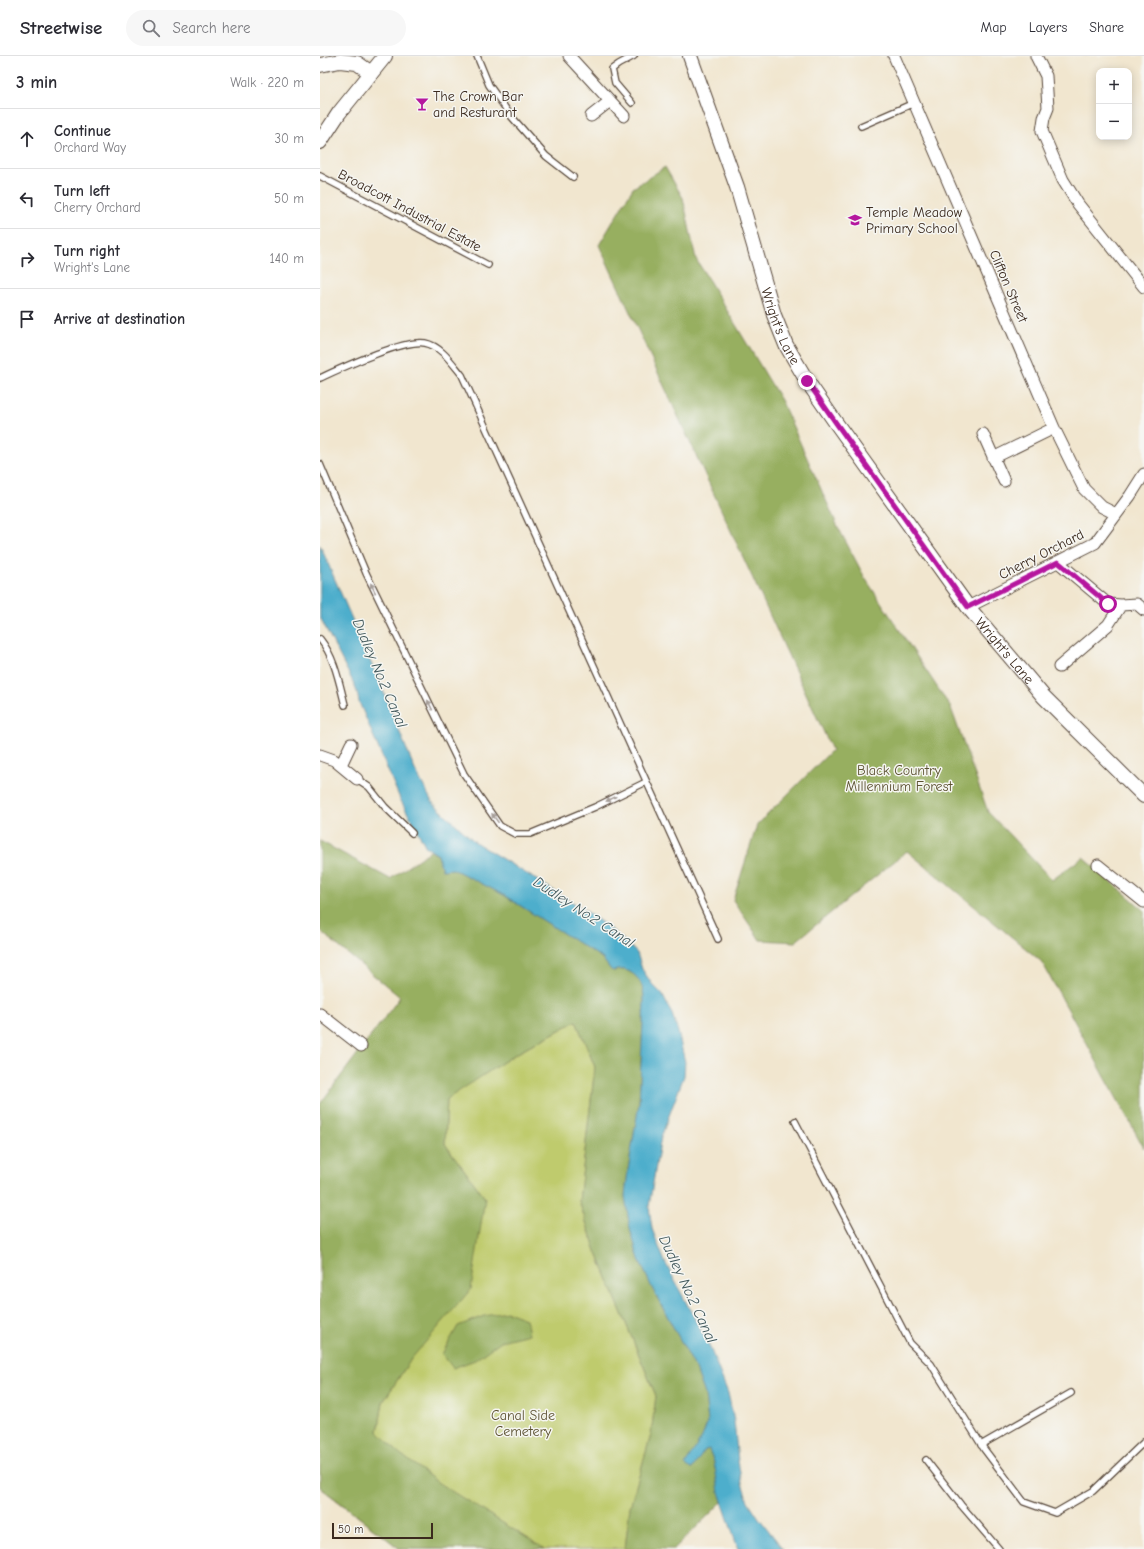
<!DOCTYPE html>
<html lang="en">
<head>
<meta charset="utf-8">
<style>
  :root { --surface:#fff; --page:#f7f7f7; --text:#2b2b33; --muted:#7c7c81; --line:#e1e1e2 }
  body { margin:0; font-family:"Comic Neue",sans-serif; background:var(--page); color:var(--text) }
  .controls { position:absolute; right:12px; top:12px; display:grid; overflow:hidden; border-radius:8px; box-shadow:0 2px 10px #0003 }
  .controls button { width:36px; height:36px; display:grid; place-items:center; padding:0; border:0; border-bottom:1px solid var(--line); background:var(--surface); color:var(--text); font:20px sans-serif }
  .scale { position:absolute; left:12px; bottom:10px; width:101px; box-sizing:border-box; padding-left:4px; border:2px solid #3b2a1e; border-top:0; font-size:11px; line-height:14px; white-space:nowrap; color:#3b2a1e; -webkit-text-stroke:3px #f6f6f2; paint-order:stroke }
  .stop { position:absolute; width:12px; height:12px; margin:-9px; border:3px solid #b5179e; border-radius:50%; background:#fff }
  .stop.end { background:#b5179e; border-color:#fff; box-shadow:0 1px 4px #0008 }
  .list { margin:0; padding:0; list-style:none }
  h2 { display:flex; justify-content:space-between; align-items:center; height:52px; margin:0; padding:0 16px; font-size:17px }
  h2 small { font-size:13px; font-weight:400; color:var(--muted) }
  .list li { display:grid; grid-template-columns:26px 1fr auto; gap:12px; align-items:center; box-sizing:border-box; height:60px; padding:0 16px; border-top:1px solid var(--line) }
  .list b { display:block; font-size:15px; white-space:nowrap }
  .list p { margin:0; font-size:13px; white-space:nowrap; color:var(--muted) }
  .list em { font-size:13px; font-style:normal; color:var(--muted) }
  .icon { flex:none; width:22px; height:22px; fill:none; stroke:currentColor; stroke-width:2; stroke-linecap:round; stroke-linejoin:round }
  .map { position:relative; flex:none; width:824px; height:1493px; overflow:hidden }
  header { display:flex; align-items:center; gap:24px; box-sizing:border-box; height:56px; padding:0 20px; background:var(--surface); border-bottom:1px solid var(--line) }
  header strong { font-size:19px }
  nav { display:flex; gap:22px; margin-inline-start:auto; font-size:14px }
  .search { width:280px; height:36px; background:var(--page); display:flex; align-items:center; gap:10px; box-sizing:border-box; padding:0 14px; border-radius:22px; color:var(--muted); font-size:15px }
  main { display:flex }
  aside { flex:1; background:var(--surface) }
  .map>svg:first-child { display:block }
  .green { fill:#bfcb6d; stroke:#7d7a46 }
  .forest { fill:#97af60; stroke:#696c3f }
  .water { fill:#4daecc; stroke:#446c75 }
  .lines { fill:none; stroke-linecap:round; stroke-linejoin:round }
  .service-casing { stroke:#564639; stroke-width:8 }
  .minor-casing { stroke:#564639; stroke-width:13 }
  .tertiary-casing { stroke:#564639; stroke-width:16 }
  .service { stroke:#fff; stroke-width:5.5 }
  .minor { stroke:#fff; stroke-width:11 }
  .tertiary { stroke:#fff; stroke-width:14 }
  .oneway { fill:#a79f9a }
  .route { stroke:#b5179e; stroke-width:5 }
  .labels { text-anchor:middle; stroke-width:3; stroke-linejoin:round; paint-order:stroke }
  .poi-label { font-size:14px; fill:#3b2a1e; stroke:#f6f6f2; text-anchor:start }
  .street-label { font-size:14px; fill:#3b2a1e; stroke:#f6f6f2 }
  .park-label { font-size:14px; fill:#5c5232; stroke:#f6f6f2 }
  .water-label { font-size:15px; font-style:italic; fill:#41585b; stroke:#f6f6f2 }
</style>
</head>
<body>
<header>
<strong>Streetwise</strong>
<div class="search"><svg class="icon" aria-label="search" viewBox="0 0 24 24"><circle cx="10" cy="10" r="6"/><path d="M15 15l6 6"/></svg>Search here</div>
<nav><a>Map</a><a>Layers</a><a>Share</a></nav>
</header>
<main>
<aside>
<h2>3 min<small>Walk · 220 m</small></h2>
<ul class="list">
<li><svg class="icon" aria-label="ahead" viewBox="0 0 24 24"><path d="M12 20V5M6 11l6-6 6 6"/></svg><div><b>Continue</b><p>Orchard Way</p></div><em>30 m</em></li>
<li><svg class="icon" aria-label="left" viewBox="0 0 24 24"><path d="M17 20v-9H6M10 6l-5 5 5 5"/></svg><div><b>Turn left</b><p>Cherry Orchard</p></div><em>50 m</em></li>
<li><svg class="icon" aria-label="right" viewBox="0 0 24 24"><path d="M7 20v-9h11M14 6l5 5-5 5"/></svg><div><b>Turn right</b><p>Wright's Lane</p></div><em>140 m</em></li>
<li><svg class="icon" aria-label="arrive" viewBox="0 0 24 24"><path d="M6 21V4h12l-3 4 3 4H6"/></svg><div><b>Arrive at destination</b></div></li>
</ul>
</aside>
<div class="map">
<svg width="824" height="1493" viewBox="0 0 824 1493">
  <rect width="100%" height="100%" fill="#f6f6f2"/>
  <filter id="ink" filterUnits="userSpaceOnUse"><feTurbulence type="fractalNoise" baseFrequency=".025" numOctaves="2"/><feDisplacementMap in="SourceGraphic" scale="8" xChannelSelector="R" yChannelSelector="G"/><feConvolveMatrix kernelMatrix="1 2 1 2 8 2 1 2 1" color-interpolation-filters="sRGB"/></filter>
  <filter id="wash" filterUnits="userSpaceOnUse"><feTurbulence type="fractalNoise" baseFrequency=".012" numOctaves="4" result="noise"/><feDisplacementMap in="SourceGraphic" scale="16" xChannelSelector="R" yChannelSelector="G"/><feGaussianBlur stdDeviation="0.9" result="paint"/><feColorMatrix in="noise" values="0 0 0 0 0 0 0 0 0 0 0 0 0 0 0 0 0 1.4 0 .05"/><feComposite in="paint" operator="in"/></filter>
  <g filter="url(#wash)">
    <rect width="100%" height="100%" fill="#f1e6cf"/>
    <path class="green" d="M256,965L275,1011L259,1145L276,1195L336,1340L331,1379L310,1451L305,1493H80L2,1433L58,1376L63,1346L91,1303L165,1142L125,1088L127,1042L194,999Z"/>
    <path class="forest" d="M345,111L363,142L376,203L461,344L518,471L545,522L631,652L668,756L732,824L763,801L824,854V1092L722,906L587,795L475,886L440,884L413,844L437,769L512,694L279,189L313,132Z
      M0,785L70,823L110,795L118,799L122,814L133,813L182,838L282,902L291,914L294,915C306,910 318,919 322,930C324,935 324,941 324,947L319,1048L308,1114L305,1140L310,1173L319,1203L332,1232L376,1313L385,1338L388,1365L372,1412L385,1394L389,1393L394,1406L402,1446L354,1493H305L310,1451L331,1379L336,1340L276,1195L259,1145L275,1011L256,965L194,999L127,1043L125,1088L165,1142L151,1233L91,1303L63,1346L58,1376L79,1397L120,1428L225,1493H80L0,1431V1048L80,941L0,875Z
      M187,1256L206,1263L209,1278L181,1285L155,1304L133,1312L122,1298L138,1270L164,1260Z"/>
    <path class="water" d="M0,489L64,637L95,714L112,746L155,786L262,852L297,878L317,897L322,913L332,928L342,938L352,958L358,976L365,1006L364,1020L341,1081L329,1150L332,1173L345,1206L391,1294L408,1337L414,1365L418,1405L422,1427L428,1445L439,1462L463,1493H418L399,1436L394,1406L389,1393L385,1394L372,1413L365,1409L382,1381L388,1365L385,1338L376,1313L332,1232L319,1203L310,1173L305,1140L308,1114L319,1048L324,947C324,942 324,935 322,930C318,919 306,910 294,915L291,914L282,902L182,838L133,813L122,814L118,799L106,791L80,743L39,646L37,636L33,626L0,561Z"/>
  </g>
  <g filter="url(#ink)">
    <g class="lines">
      <g class="service-casing">
        <path id="service" d="M157,0L169,29L191,60L226,100L253,121
          M312,47L295,27L292,13L299,8L314,0
          M541,70L594,47
          M0,120L168,209
          M0,322C22,312 83,283 105,287C121,290 132,307 142,319L398,883
          M0,408L46,517L144,718L180,770L195,778H210L275,751L326,726
          M0,583C15,602 19,626 25,649
          M37,723L49,731L65,751L92,777
          M475,1065L590,1287L611,1308L664,1393L704,1446L735,1457L773,1435L824,1386
          M661,1389L751,1337
          M606,1404L641,1449L679,1493"/>
      </g>
      <g class="minor-casing">
        <path id="minor" d="M249,0L304,60
          M574,0L734,372L764,433L782,451L796,458
          M716,0L726,20L728,52L724,62L722,75L743,124L758,148L824,231
          M271,60L290,45
          M663,378L684,425
          M673,402L734,372
          M738,506L788,548L801,549L817,548L824,554
          M648,551L775,487L810,440L824,418
          M739,611L788,569L801,549
          M0,699L14,704L37,723
          M21,709L31,688
          M778,809L824,846
          M0,958L41,990"/>
      </g>
      <g class="tertiary-casing">
        <g id="tertiary">
          <path id="s1" d="M370,0L417,131L454,259L466,289L487,325L516,367L648,551L724,641L824,740"/>
          <path d="M0,9L20,5L37,7L51,17"/>
          <path d="M0,86L19,57L65,0"/>
        </g>
      </g>
      <use href="#service" class="service"/>
      <use href="#minor" class="minor"/>
      <use href="#tertiary" class="tertiary"/>
    </g>
    <defs><path id="oneway-solid" d="M-6-.8H1V-3.2L6.5 0L1 3.2V.8H-6Z"/></defs>
    <g class="oneway">
      <use href="#oneway-solid" transform="translate(53 532) rotate(-116)"/>
      <use href="#oneway-solid" transform="translate(110 649) rotate(-116)"/>
      <use href="#oneway-solid" transform="translate(291 743) rotate(154)"/>
      <use href="#oneway-solid" transform="translate(175 762) rotate(-126)"/>
    </g>
  </g>
  <g class="lines" filter="url(#ink)">
    <path class="route" d="M487,325L516,367L648,551L738,506L788,548"/>
  </g>
  <defs>
    <g id="bar-bare" transform="scale(1.08)"><path d="M-6-5H6L.8 .8V4.5H3.5V6h-7V4.5H-.8V.8Z" fill="#b5179e" stroke="#f6f6f2" stroke-width="2.5" paint-order="stroke"/></g>
    <g id="school-bare" transform="scale(1.08)"><path d="M0-5L7-2L0 1L-7-2ZM-4 1L0 2.5L4 1V4Q0 6-4 4Z" fill="#b5179e" stroke="#f6f6f2" stroke-width="2.5" paint-order="stroke"/></g>
  </defs>
  <g fill-rule="evenodd">
    <use href="#bar-bare" x="102" y="48"/>
    <use href="#school-bare" x="535" y="164"/>
  </g>
  <g class="labels">
    <g class="poi-label">
      <text x="113" y="45">The Crown Bar<tspan x="113" dy="16">and Resturant</tspan></text>
      <text x="546" y="161">Temple Meadow<tspan x="546" dy="16">Primary School</tspan></text>
    </g>
    <g class="street-label">
      <text transform="translate(90 154) rotate(28)" y="5">Broadcott Industrial Estate</text>
      <text transform="translate(689 230) rotate(67)" y="5">Clifton Street</text>
      <text dy="5" stroke="none"><textPath href="#s1" startOffset="285">Wright's Lane</textPath></text>
      <text transform="translate(721 498) rotate(-27)" y="5">Cherry Orchard</text>
      <text dy="5" stroke="none"><textPath href="#s1" startOffset="681">Wright's Lane</textPath></text>
    </g>
    <g class="park-label">
      <text x="579" y="719">Black Country<tspan x="579" dy="16">Millennium Forest</tspan></text>
      <text x="203" y="1364">Canal Side<tspan x="203" dy="16">Cemetery</tspan></text>
    </g>
    <g class="water-label">
      <text transform="translate(60 617) rotate(67)" y="5">Dudley No.2 Canal</text>
      <text transform="translate(264 856) rotate(33)" y="5">Dudley No.2 Canal</text>
      <text transform="translate(368 1233) rotate(65)" y="5">Dudley No.2 Canal</text>
    </g>
  </g>
</svg>
<div class="controls">
<button>+</button>
<button>−</button>
</div>
<div class="scale">50 m</div>
<div class="stop" style="left:788px;top:548px"></div>
<div class="stop end" style="left:487px;top:325px"></div>
</div>
</main>
</body>
</html>
